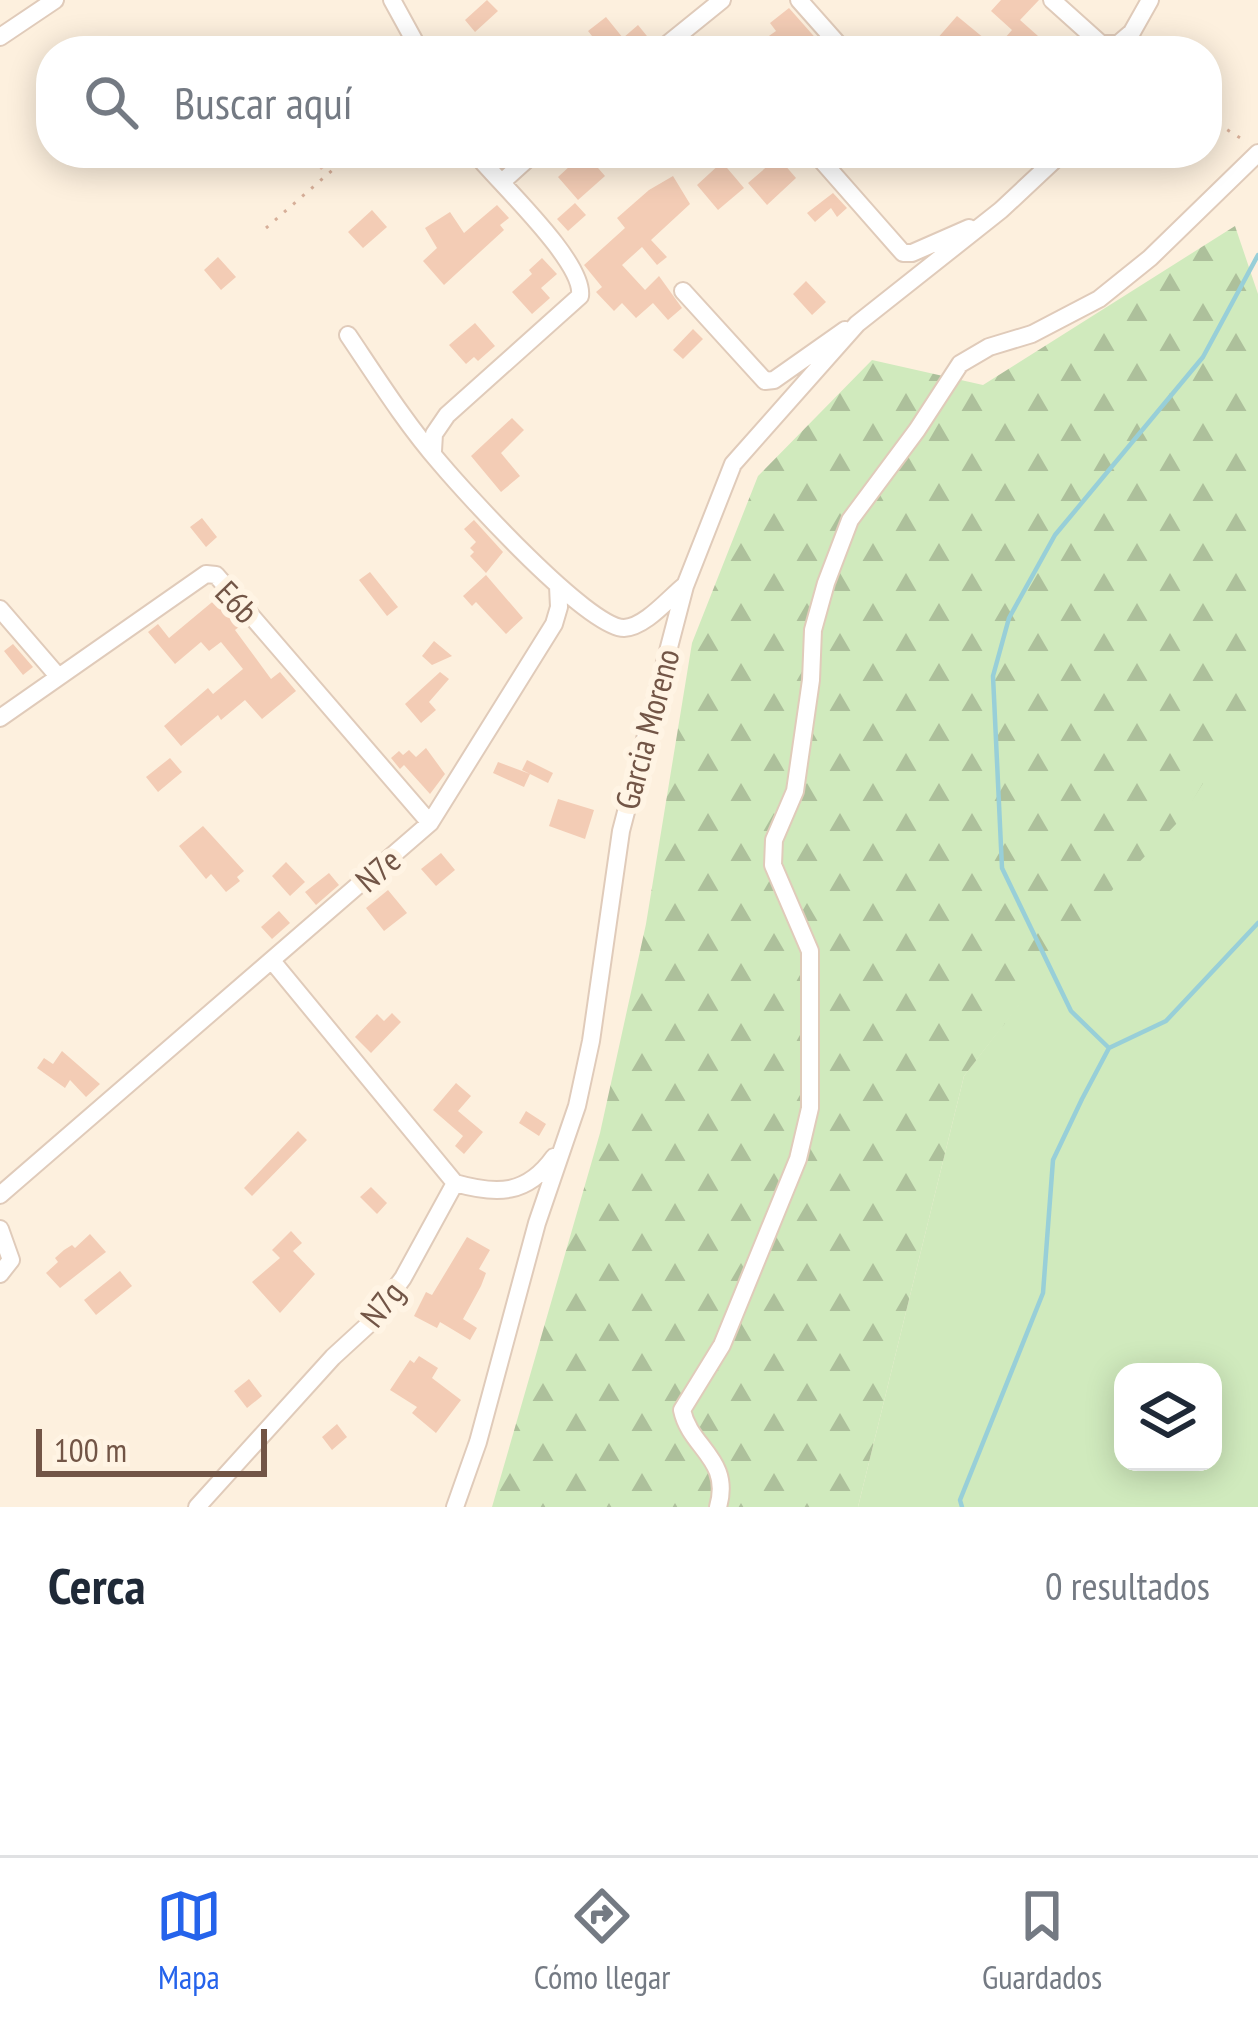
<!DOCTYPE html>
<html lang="es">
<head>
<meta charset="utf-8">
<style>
  :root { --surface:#fff; --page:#f6f6f7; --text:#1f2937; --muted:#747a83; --line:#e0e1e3; --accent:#2563eb }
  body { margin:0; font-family:"PT Sans Narrow",sans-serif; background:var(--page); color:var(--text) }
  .controls { position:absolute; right:36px; bottom:36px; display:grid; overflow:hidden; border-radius:24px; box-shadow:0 6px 30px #0003 }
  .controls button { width:108px; height:108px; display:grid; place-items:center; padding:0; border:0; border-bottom:3px solid var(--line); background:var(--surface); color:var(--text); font:60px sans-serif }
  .scale { position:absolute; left:36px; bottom:30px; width:231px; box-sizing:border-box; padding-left:12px; border:6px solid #725546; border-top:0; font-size:33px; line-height:42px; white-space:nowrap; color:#725546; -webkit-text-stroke:9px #fff4e4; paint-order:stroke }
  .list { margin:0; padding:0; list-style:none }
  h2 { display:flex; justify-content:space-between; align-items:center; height:156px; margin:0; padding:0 48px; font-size:51px }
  h2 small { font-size:39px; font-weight:400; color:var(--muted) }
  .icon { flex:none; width:66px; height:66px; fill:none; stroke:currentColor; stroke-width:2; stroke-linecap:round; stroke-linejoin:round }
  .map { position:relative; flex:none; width:1258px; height:1507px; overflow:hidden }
  .search { position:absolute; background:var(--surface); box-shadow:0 6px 30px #0003; left:36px; right:36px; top:36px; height:132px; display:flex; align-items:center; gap:30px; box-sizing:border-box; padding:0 42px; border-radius:48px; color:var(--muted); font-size:45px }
  .sheet { height:348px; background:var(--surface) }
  nav { display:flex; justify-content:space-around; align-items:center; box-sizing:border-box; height:168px; border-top:3px solid var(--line); background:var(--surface); font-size:33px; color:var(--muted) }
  nav a { display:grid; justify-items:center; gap:6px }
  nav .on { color:var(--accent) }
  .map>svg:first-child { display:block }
  .grass { fill:#d0eabd; fill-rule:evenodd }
  .forest { fill:url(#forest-firs) }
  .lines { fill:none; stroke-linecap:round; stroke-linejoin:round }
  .stream { stroke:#98cfd8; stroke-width:4.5 }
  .building { fill:#f3ccb5 }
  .minor-casing { stroke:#e0cbba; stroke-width:20 }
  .path { stroke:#d7af99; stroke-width:3; stroke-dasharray:3 9; stroke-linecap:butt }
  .minor { stroke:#fff; stroke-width:16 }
  .labels { text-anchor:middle; stroke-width:12; stroke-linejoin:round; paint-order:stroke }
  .street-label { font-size:33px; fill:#725546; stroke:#fff4e4 }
</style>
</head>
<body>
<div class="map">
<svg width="1258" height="1507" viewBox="0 0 1258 1507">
  <defs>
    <pattern id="forest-firs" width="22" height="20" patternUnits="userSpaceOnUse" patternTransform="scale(3)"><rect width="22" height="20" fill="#d0eabd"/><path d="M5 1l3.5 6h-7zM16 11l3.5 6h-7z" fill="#adc09b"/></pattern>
  </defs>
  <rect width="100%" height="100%" fill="#fdf0de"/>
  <path class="grass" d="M1258,691V1507H858L964,1076ZM1123,1372H1213V1462H1123Z"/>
  <path class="forest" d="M1235,226L1258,294V697L1179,821L1093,910L964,1076L858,1507H492L600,1133L646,924L692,643L758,476L872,360L983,385Z"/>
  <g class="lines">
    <path class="stream" d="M1109,1048L1071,1011L1002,868L993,676L1009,618L1055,535L1203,357L1258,255
      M962,1507L960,1500L1043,1293L1053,1160L1082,1099L1109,1048L1166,1021L1258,923"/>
  </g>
  <path class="building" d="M487,0L498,11L475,32L465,20Z
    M1001,0H1039L1020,20L1038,36L1024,51H948L936,40L957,16L996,48L1012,30L991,11Z
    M789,8L827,51H776L766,38L776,31L770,23Z
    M606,17L623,38L638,25L651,41L640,51H584L596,41L588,31Z
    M308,153H342L321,170Z
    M560,153H585L605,176L578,200L558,177L571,165Z
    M778,157L796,178L767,205L748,183Z
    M722,162L744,188L718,210L697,185Z
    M673,176L690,204L651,240L667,257L657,265L642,247L622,265L645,290L659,276L682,308L668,320L653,303L636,318L622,303L614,311L596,292L602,287L584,265L625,228L617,218L649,190Z
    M833,193L847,208L837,217L831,208L815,222L807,213Z
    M575,203L586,215L568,231L557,219Z
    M497,205L509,218L500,225L504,230L444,285L423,261L437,248L425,228L450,212L464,233Z
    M372,210L387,227L363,248L348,232Z
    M218,257L236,277L221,290L204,270Z
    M542,258L557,274L541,288L550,298L532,314L512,292L532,274L529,270Z
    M806,281L826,302L812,315L793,294Z
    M475,323L495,346L478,361L474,357L466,364L449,345Z
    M693,329L703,339L683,359L673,350Z
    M512,418L524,430L501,453L520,476L501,492L471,456Z
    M202,518L217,537L206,547L190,527Z
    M474,520L503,552L486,573L470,556L474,552L470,548L476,542L464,529Z
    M370,572L398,607L387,616L359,580Z
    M486,575L523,618L506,634L476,602L472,606L463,596Z
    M217,598L240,626L235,630L271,679L280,672L296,691L262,719L245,700L221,720L218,715L181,746L164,726L208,688L213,694L243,669L221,642L209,651L201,642L175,664L148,632L158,624L169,638Z
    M434,641L452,656L432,665L422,656Z
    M13,644L33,667L23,675L4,651Z
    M440,672L449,679L429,702L436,710L421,723L405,704Z
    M426,748L445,774L430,794L404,765L400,769L391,758L399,751L403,755L409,750L416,757Z
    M170,758L182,772L158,792L146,777Z
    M527,760L553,773L548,783L522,770Z
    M498,762L530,774L524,787L493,773Z
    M558,799L594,810L585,839L549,826Z
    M203,826L244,871L237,877L240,881L226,892L211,874L206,879L179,846Z
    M441,853L455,870L436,886L421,869Z
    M286,862L305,882L290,896L272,876Z
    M329,873L339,885L316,905L305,892Z
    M388,890L407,913L384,931L366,908Z
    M279,911L290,923L272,939L261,927Z
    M392,1013L401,1022L371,1053L355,1037L377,1014L384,1021Z
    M62,1051L100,1084L86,1097L70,1080L65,1088L37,1068L44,1058L53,1064Z
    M456,1083L471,1096L458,1111L483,1132L464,1154L455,1146L463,1136L433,1110Z
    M526,1111L546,1124L539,1136L519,1123Z
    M298,1131L307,1140L252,1196L244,1188Z
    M371,1187L387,1203L377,1214L360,1197Z
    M291,1231L302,1243L293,1251L315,1274L280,1313L252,1282L280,1258L272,1250Z
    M90,1234L106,1252L60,1288L46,1273L58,1262L55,1258L64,1250L72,1245L75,1248Z
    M467,1237L490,1250L479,1269L486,1273L481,1286L463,1319L477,1328L470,1340L440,1322L437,1328L414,1316L426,1292L432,1295Z
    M120,1271L132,1286L96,1315L84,1300Z
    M419,1356L438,1368L432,1378L461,1400L436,1433L412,1413L417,1407L390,1390L410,1360L414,1363Z
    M249,1379L262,1396L247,1408L234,1391Z
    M337,1424L347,1437L332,1450L322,1437Z"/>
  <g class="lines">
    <g class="minor-casing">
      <path id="minor" d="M392,0L420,51
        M799,0L838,44
        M1052,0L1101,44H1118
        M0,37L55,0
        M1118,44L1132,32L1150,0
        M659,51L722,0
        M815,153L903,253H912L969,228
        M503,181L534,153
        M683,291L765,381L774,380L845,330
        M348,335C377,378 406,424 440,463C467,495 588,628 624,628C645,627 668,599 684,586
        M433,451L434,434L447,415L580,296C585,262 498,182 475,153
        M0,609L57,675
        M0,718L206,574L216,575L430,823
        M273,962L455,1183
        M455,1183C497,1195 527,1195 554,1157
        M0,1195L430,823L554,624L559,607L558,586
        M0,1229L11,1260L0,1274
        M197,1507L333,1357L369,1324L403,1278L455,1183
        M455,1507L478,1442L537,1223L577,1106L591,1041L621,831L685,586L733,464L857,324L1001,210L1062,153
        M718,1507C732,1459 690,1448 682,1410L722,1345L798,1159L810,1108V951L773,865L774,840L795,791L811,680L813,630L826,583L850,520L917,430L960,364L989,347L1032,334L1099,299L1150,258L1258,153"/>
    </g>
    <path class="path" d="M1207,117L1245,141
      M266,228L352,153"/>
    <use href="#minor" class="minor"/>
  </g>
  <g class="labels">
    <g class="street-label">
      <text transform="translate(237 602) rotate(46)" y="12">E6b</text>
      <text transform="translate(647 729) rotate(-75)" y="12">Garcia Moreno</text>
      <text transform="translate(378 870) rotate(-41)" y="12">N7e</text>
      <text transform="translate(382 1304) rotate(-52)" y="12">N7g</text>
    </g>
  </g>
</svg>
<div class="controls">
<button><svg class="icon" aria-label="layers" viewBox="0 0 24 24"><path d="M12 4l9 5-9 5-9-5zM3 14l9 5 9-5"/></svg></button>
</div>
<div class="scale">100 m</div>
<div class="search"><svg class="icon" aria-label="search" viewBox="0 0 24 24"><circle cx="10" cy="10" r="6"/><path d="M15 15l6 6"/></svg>Buscar aquí</div>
</div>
<section class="sheet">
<h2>Cerca<small>0 resultados</small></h2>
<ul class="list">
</ul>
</section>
<nav>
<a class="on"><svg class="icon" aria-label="map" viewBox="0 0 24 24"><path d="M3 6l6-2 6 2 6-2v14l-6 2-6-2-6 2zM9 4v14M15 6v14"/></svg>Mapa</a>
<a><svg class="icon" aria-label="directions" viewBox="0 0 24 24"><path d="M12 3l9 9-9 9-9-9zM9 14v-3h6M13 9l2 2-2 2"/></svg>Cómo llegar</a>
<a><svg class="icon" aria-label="saved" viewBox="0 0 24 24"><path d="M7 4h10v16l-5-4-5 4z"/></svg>Guardados</a>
</nav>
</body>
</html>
